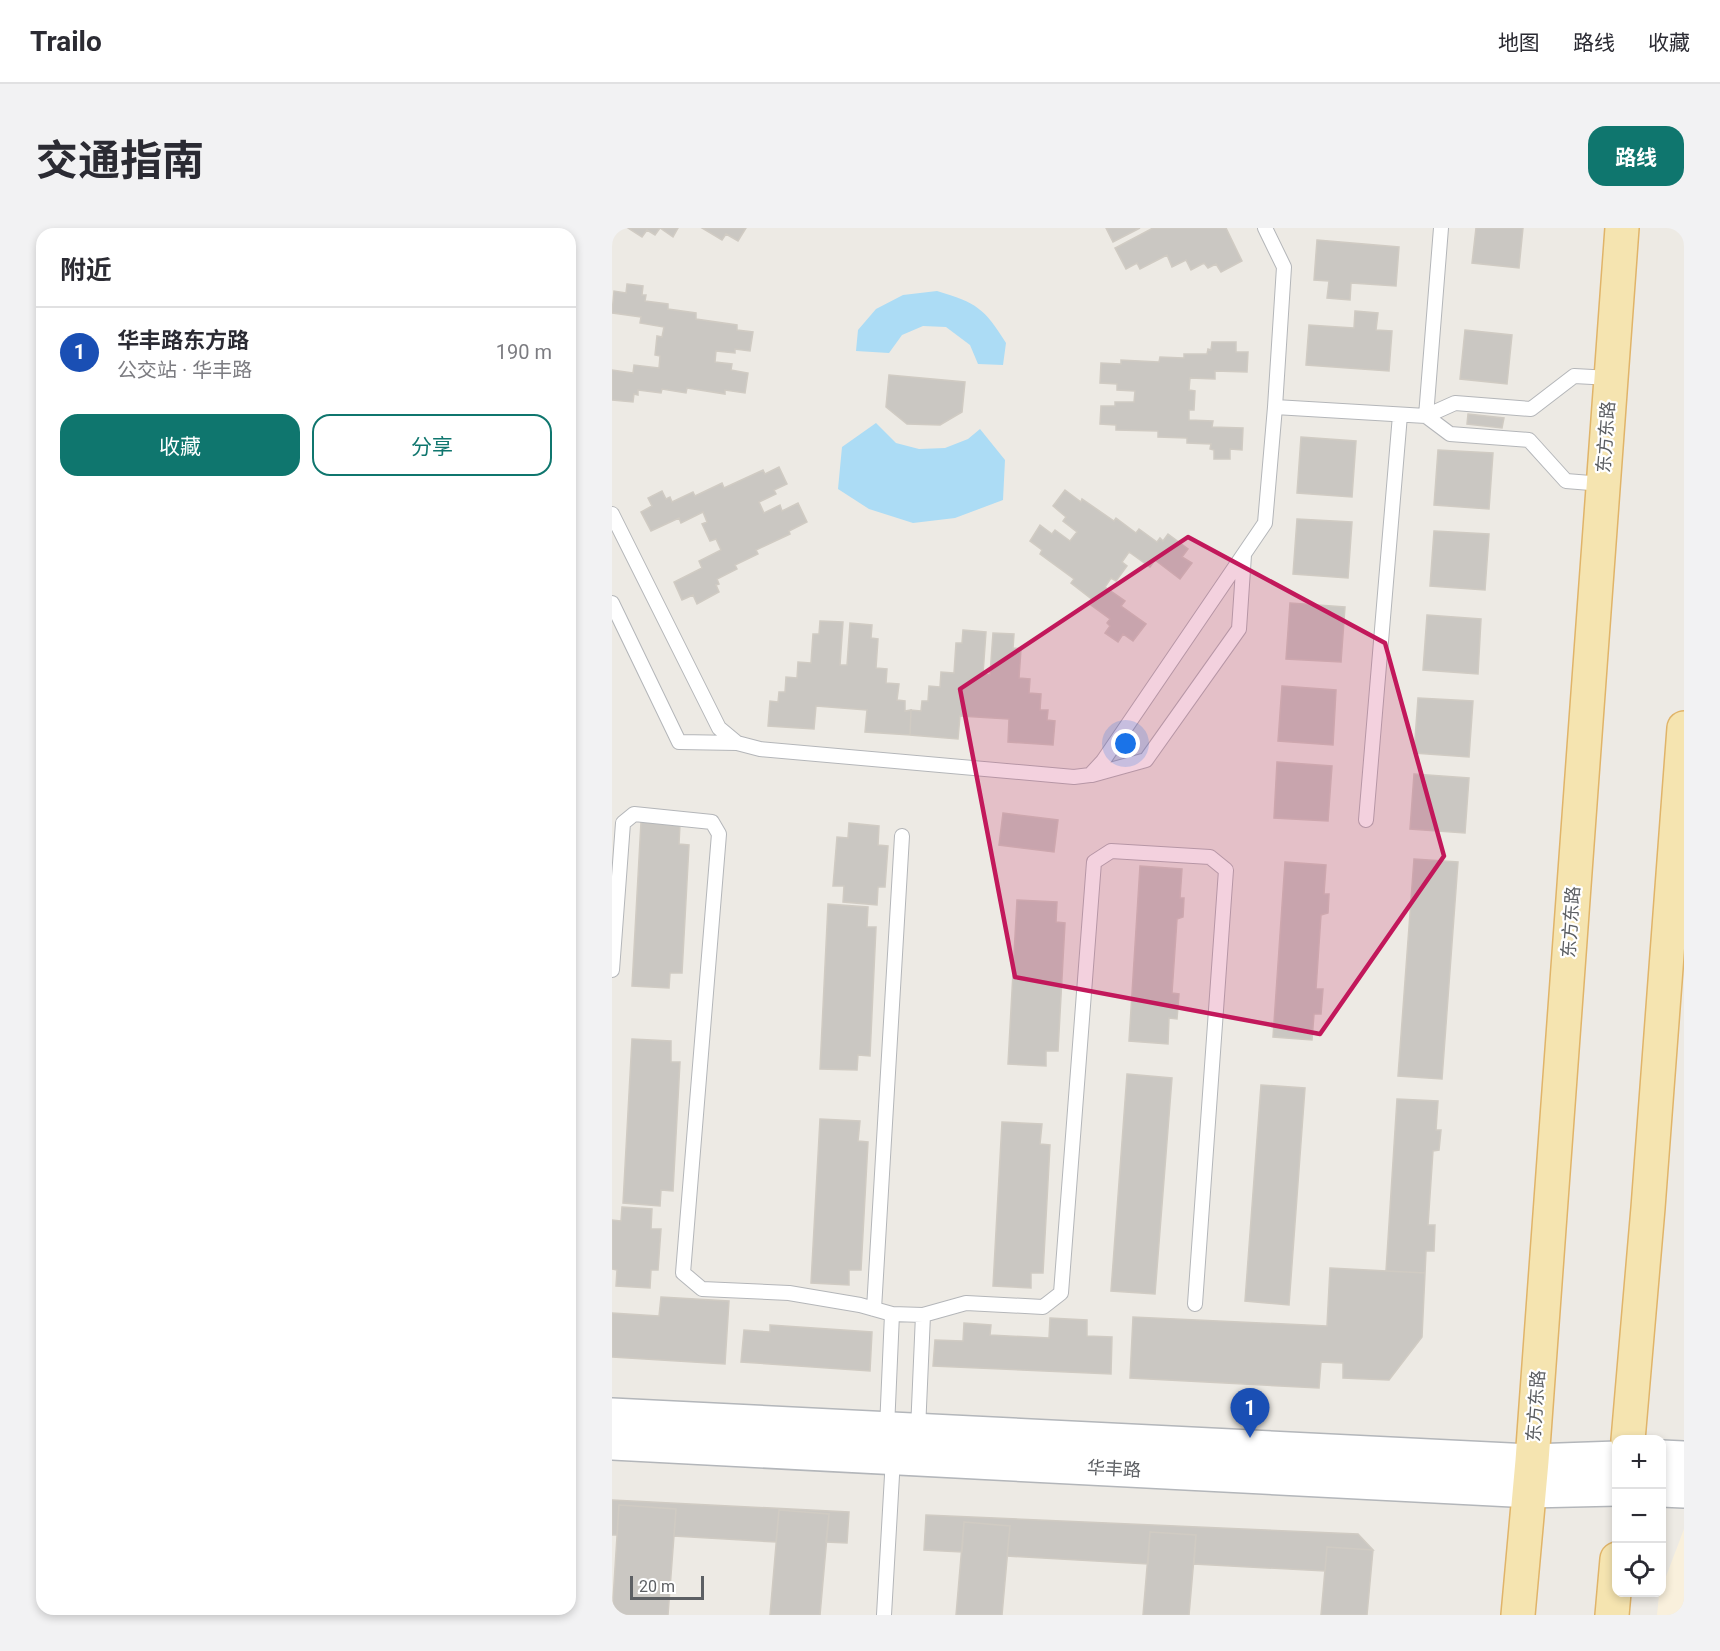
<!DOCTYPE html>
<html lang="zh">
<head>
<meta charset="utf-8">
<style>
  :root { --surface:#fff; --page:#f2f2f3; --text:#2b2b33; --muted:#7c7c81; --line:#e1e1e2; --accent:#0f766e }
  body { margin:0; font-family:Roboto,"Noto Sans SC",sans-serif; background:var(--page); color:var(--text) }
  .controls { position:absolute; right:18px; bottom:18px; display:grid; overflow:hidden; border-radius:12px; box-shadow:0 3px 9px #0003 }
  .controls button { width:54px; height:54px; display:grid; place-items:center; padding:0; border:0; border-bottom:2px solid var(--line); background:var(--surface); color:var(--text); font:30px sans-serif }
  .scale { position:absolute; left:18px; bottom:15px; width:74px; box-sizing:border-box; padding-left:6px; border:3px solid #5c5f63; border-top:0; font-size:16px; line-height:21px; white-space:nowrap; color:#5c5f63; -webkit-text-stroke:4px #fff; paint-order:stroke }
  .you { position:absolute; left:514px; top:516px; width:21px; height:21px; margin:-15px; border:4px solid #fff; border-radius:50%; background:#1a73e8; box-shadow:0 0 0 9px #1a73e833 }
  .badge { display:grid; place-items:center; width:39px; height:39px; border-radius:50%; background:var(--accent); color:#fff; font-size:20px; font-weight:700 }
  .pin { position:absolute; translate:-50% -50px; filter:drop-shadow(0 2px 3px #0008) }
  .pin::after { content:''; position:absolute; top:32px; width:21px; height:18px; background:inherit; clip-path:polygon(0 0,100% 0,50% 100%) }
  .list { margin:0; padding:0; list-style:none }
  h2 { display:flex; justify-content:space-between; align-items:center; height:78px; margin:0; padding:0 24px; font-size:26px }
  h2 small { font-size:20px; font-weight:400; color:var(--muted) }
  .list li { display:grid; grid-template-columns:39px 1fr auto; gap:18px; align-items:center; box-sizing:border-box; height:90px; padding:0 24px; border-top:2px solid var(--line) }
  .list b { display:block; font-size:22px; white-space:nowrap }
  .list p { margin:0; font-size:20px; white-space:nowrap; color:var(--muted) }
  .list em { font-size:20px; font-style:normal; color:var(--muted) }
  .actions { display:flex; gap:12px; padding:18px 24px }
  .actions a { flex:1; padding:14px 0; border:2px solid var(--accent); border-radius:18px; text-align:center; font-size:21px; color:var(--accent) }
  .actions .main { background:var(--accent); color:#fff }
  .icon { flex:none; width:33px; height:33px; fill:none; stroke:currentColor; stroke-width:2; stroke-linecap:round; stroke-linejoin:round }
  .map { position:relative; flex:none; width:1072px; height:1387px; overflow:hidden; border-radius:18px }
  header { display:flex; align-items:center; gap:36px; box-sizing:border-box; height:84px; padding:0 30px; background:var(--surface); border-bottom:2px solid var(--line) }
  header strong { font-size:28px }
  nav { display:flex; gap:33px; margin-inline-start:auto; font-size:21px }
  .intro { display:flex; align-items:center; justify-content:space-between; box-sizing:border-box; height:144px; padding:0 36px }
  h1 { margin:0; font-size:42px }
  .button { padding:15px 27px; border-radius:18px; background:var(--accent); color:#fff; font-size:21px; font-weight:700 }
  main { display:flex; gap:36px; padding:0 36px }
  aside { flex:1; background:var(--surface); border-radius:18px; box-shadow:0 3px 9px #0003 }
  .map>svg:first-child { display:block }
  .commercial { fill:#f9f0dc }
  .water { fill:#acdcf5 }
  .building { fill:#cac7c2; stroke:#d0cbc3; stroke-width:1.5 }
  .lines { fill:none; stroke-linecap:round; stroke-linejoin:round }
  .lane-casing { stroke:#b4b6b9; stroke-width:16 }
  .secondary-casing { stroke:#b3b6ba; stroke-width:36 }
  .primary-casing { stroke:#e0b469; stroke-width:36 }
  .lane { stroke:#fff; stroke-width:14 }
  .secondary { stroke:#fff; stroke-width:33 }
  .primary { stroke:#f5e4b0; stroke-width:33 }
  .marked { fill:#c2185b; fill-opacity:0.2; stroke:#c2185b; stroke-width:4.5; stroke-linejoin:round }
  .labels { text-anchor:middle; stroke-width:4.5; stroke-linejoin:round; paint-order:stroke }
  .street-label { font-size:18px; fill:#5c5f63; stroke:#fff }
</style>
</head>
<body>
<header>
<strong>Trailo</strong>
<nav><a>地图</a><a>路线</a><a>收藏</a></nav>
</header>
<div class="intro"><h1>交通指南</h1><a class="button">路线</a></div>
<main>
<aside>
<h2>附近<small></small></h2>
<ul class="list">
<li><span class="badge" style="background:#1a4fb4">1</span><div><b>华丰路东方路</b><p>公交站 · 华丰路</p></div><em>190 m</em></li>
</ul>
<div class="actions"><a class="main">收藏</a><a>分享</a></div>
</aside>
<div class="map">
<svg width="1072" height="1387" viewBox="0 0 1072 1387">
  <rect width="100%" height="100%" fill="#edeae4"/>
  <path class="commercial" d="M1072,1301V1387H1045L1047,1367L1050,1364V1359Z"/>
  <path class="water" d="M325,63C365,75 372,80 394,115L391,137L366,136L358,117L334,99L311,98L290,107L277,125L244,123L246,102L264,81L291,67Z
    M264,195L284,215L307,221L333,220L356,211L368,201L393,232L391,272L343,290L301,295L257,281L226,261L230,219Z"/>
  <path class="building" d="M16,0H66L61,9L48,0L43,7L35,2L30,9Z
    M90,0H134L126,13L114,6L110,12Z
    M494,0H528L501,14Z
    M541,0H614L630,33L609,44L604,36L596,40L592,35L579,42L574,32L560,39L555,27L528,41L525,35L514,41L503,20Z
    M864,0H911L907,40L860,35Z
    M705,12L787,19L784,58L739,55L738,72L715,70L717,53L702,52Z
    M15,56L31,58L30,67H34L33,73L56,76V81L84,85V91L125,97V102L141,104L138,123L123,121V125L104,123L103,134L120,136L119,142L136,145L133,165L113,162V166L75,160L74,165L50,161L49,165L26,162V167L22,166L21,174L0,172V142L21,145L22,137L47,140L48,128L43,127L45,108L50,109L52,99L28,95L29,89L0,85L2,63L14,65Z
    M743,83L766,85L764,102L780,103L777,143L694,137L697,97L742,100Z
    M853,102L900,107L895,156L848,151Z
    M600,114H624V124H636L635,144L603,143V151L578,150L577,162L583,163L582,182H577V192L601,193L600,199L631,200L630,222L618,221V231H602V222L598,221L599,216L575,215V210L546,209V203L504,202V197L488,196L489,178H503V174H522L523,163L505,162V156L488,155L489,135L509,136V132L547,134L548,129L572,130V126H595L596,121L599,122Z
    M277,147L353,154L350,184L328,197L295,196L274,179Z
    M856,186L892,190L890,200L855,196Z
    M689,209L744,213L740,269L685,265Z
    M826,222L881,225L877,281L822,277Z
    M167,239L175,256L162,262L164,266L147,274L152,285L168,277L170,283L186,275L195,294L177,303L178,306L144,322L146,326L123,337L125,341L105,351L107,356L104,357L107,364L85,376L81,367L70,372L62,354L90,340L87,333L109,322L104,311L98,313L90,296L95,294L91,284L69,295L67,290L39,303L29,284L40,278L36,270L50,263L54,271L58,269L60,274L81,264L83,268L110,255L112,260L151,242L153,246Z
    M453,262L469,274L470,271L502,293L504,290L524,305L527,301L545,314L548,310L551,313L556,306L576,321L570,329L580,335L568,351L543,332L538,339L517,324L510,334L515,338L504,353L499,350L493,359L513,373L509,378L534,396L521,413L511,406L506,414L493,405L498,398L495,395L498,391L479,377L482,373L459,355L462,351L428,326L430,322L418,313L428,297L440,306L443,302L458,313L465,304L451,293L454,289L441,278Z
    M685,291L740,294L736,350L681,346Z
    M822,303L877,306L873,362L818,358Z
    M678,375L733,379L729,434L674,431Z
    M815,387L869,391L866,446L811,442Z
    M208,393L231,394L228,437H235L238,395L260,397L259,410L266,411L264,440L275,441L274,455L287,456L285,472L293,473V483L299,482L298,507L253,504L255,482L204,478L202,501L156,498L158,473L166,474L167,464H173L174,449L185,450L186,434L199,435L201,406H207Z
    M351,402L374,404L371,446L378,447L381,405L402,406L401,420L409,421L407,450L418,451L417,465L429,466L428,482H436L435,492L443,493L441,517L396,514L397,491L348,488L346,511L298,507L299,482L309,483L310,473H316L317,458L328,459L329,444L342,445L344,415H350Z
    M670,458L724,462L721,517L666,513Z
    M806,470L861,473L857,529L802,525Z
    M665,534L720,538L716,593L662,590Z
    M802,546L857,550L853,605L798,601Z
    M391,585L446,592L442,624L387,617Z
    M29,594L68,596L67,616L77,617L70,745H58L57,760L20,758Z
    M237,595L267,598L266,617L276,618L273,659H266L265,677L231,674L232,658H221L225,609L236,610Z
    M802,631L846,634L830,851L786,848Z
    M673,634L714,637L712,666H717L716,685L709,687L704,761H711L709,786H702L700,812L661,809Z
    M528,638L570,641L568,670H572L571,689L565,691L560,765L567,766L565,791L557,790L556,816L517,813Z
    M405,672L445,674L444,694L453,695L446,823H434V838L396,836Z
    M216,676L256,679L255,699H264L258,828L246,827L245,842L208,841Z
    M20,811L59,813V834H68L61,963L49,962L48,978L11,975Z
    M515,846L560,850L543,1066L499,1063Z
    M649,857L693,860L677,1077L633,1073Z
    M785,871L826,873L824,902H829L827,922L821,923L816,997H823L822,1023H814L813,1045L774,1043Z
    M208,891L248,893L246,913L256,914L249,1042H237V1057L199,1055Z
    M390,894L430,896L428,916L438,917L431,1045H419V1060L381,1058Z
    M10,979L40,981L39,1001H49L46,1042H39L38,1060L4,1058L5,1042L0,1041V992L9,993Z
    M718,1040L813,1045L810,1109L777,1152L731,1150V1135L709,1134L707,1160L518,1150L521,1089L715,1098Z
    M49,1069L117,1073L113,1136L0,1129V1085L47,1088Z
    M438,1090L475,1092V1108L500,1109L499,1146L321,1138L323,1112L351,1113L352,1095L379,1097L378,1107L437,1110Z
    M158,1097L260,1104L258,1143L129,1134L132,1102L158,1104Z
    M0,1272L237,1284L235,1315L214,1314L217,1286L167,1282L164,1314L62,1308L64,1281L7,1277L5,1307H0Z
    M7,1277L64,1281L56,1387H0Z
    M167,1282L217,1286L208,1387H158Z
    M314,1287L746,1306L761,1322L715,1319L713,1343L582,1336L584,1307L538,1304L536,1336L395,1328L398,1298L352,1294L350,1324L312,1322Z
    M352,1294L398,1298L390,1387H344Z
    M538,1304L584,1307L577,1387H531Z
    M715,1319L761,1322L755,1387H709Z"/>
  <g class="lines">
    <g class="lane-casing">
      <path id="lane" d="M663,179L814,188L843,175L919,181L962,148L999,150
        M814,188L838,206L917,212L954,253L991,256
        M814,188L829,0
        M0,286L107,500L125,515L148,521L462,549L478,547L491,533L653,295L663,179L672,39L653,0
        M0,375L67,514L125,515
        M480,547L534,532L627,401L632,327
        M754,592L788,187
        M0,742L11,595L22,586L100,594L107,606L71,1045L90,1061L177,1065L248,1077L280,1086L311,1087L354,1075L431,1079L449,1065L482,634L499,623L598,629L614,642L583,1076
        M262,1081L290,608
        M275,1200L280,1086
        M306,1202L311,1087
        M272,1387L281,1230"/>
    </g>
    <g class="secondary-casing">
      <path id="secondary" d="M0,1187L920,1233L1005,1230
        M0,1215L917,1263L1005,1261
        M1050,1229L1072,1230
        M1050,1262L1072,1263"/>
    </g>
    <g class="primary-casing">
      <path id="primary" d="M1016,1212L1036,980L1072,500
        M906,1387L920,1233L1010,0
        M1000,1387L1005,1331"/>
    </g>
    <use href="#lane" class="lane"/>
    <use href="#secondary" class="secondary"/>
    <use href="#primary" class="primary"/>
  </g>
  <path class="marked" d="M576,309L773,415L832,628L708,806L403,749L348,461Z"/>
  <g class="labels">
    <g class="street-label">
      <text transform="translate(994 209) rotate(-86)" y="6">东方东路</text>
      <text transform="translate(959 694) rotate(-86)" y="6">东方东路</text>
      <text transform="translate(924 1178) rotate(-86)" y="6">东方东路</text>
      <text transform="translate(502 1241) rotate(3)" y="6">华丰路</text>
    </g>
  </g>
</svg>
<div class="controls">
<button>+</button>
<button>−</button>
<button><svg class="icon" aria-label="locate" viewBox="0 0 24 24"><circle cx="12" cy="12" r="6"/><path d="M12 2v4M12 18v4M2 12h4M18 12h4"/></svg></button>
</div>
<div class="scale">20 m</div>
<div class="you"></div>
<div class="pin badge" style="left:638px;top:1210px;background:#1a4fb4">1</div>
</div>
</main>
</body>
</html>
